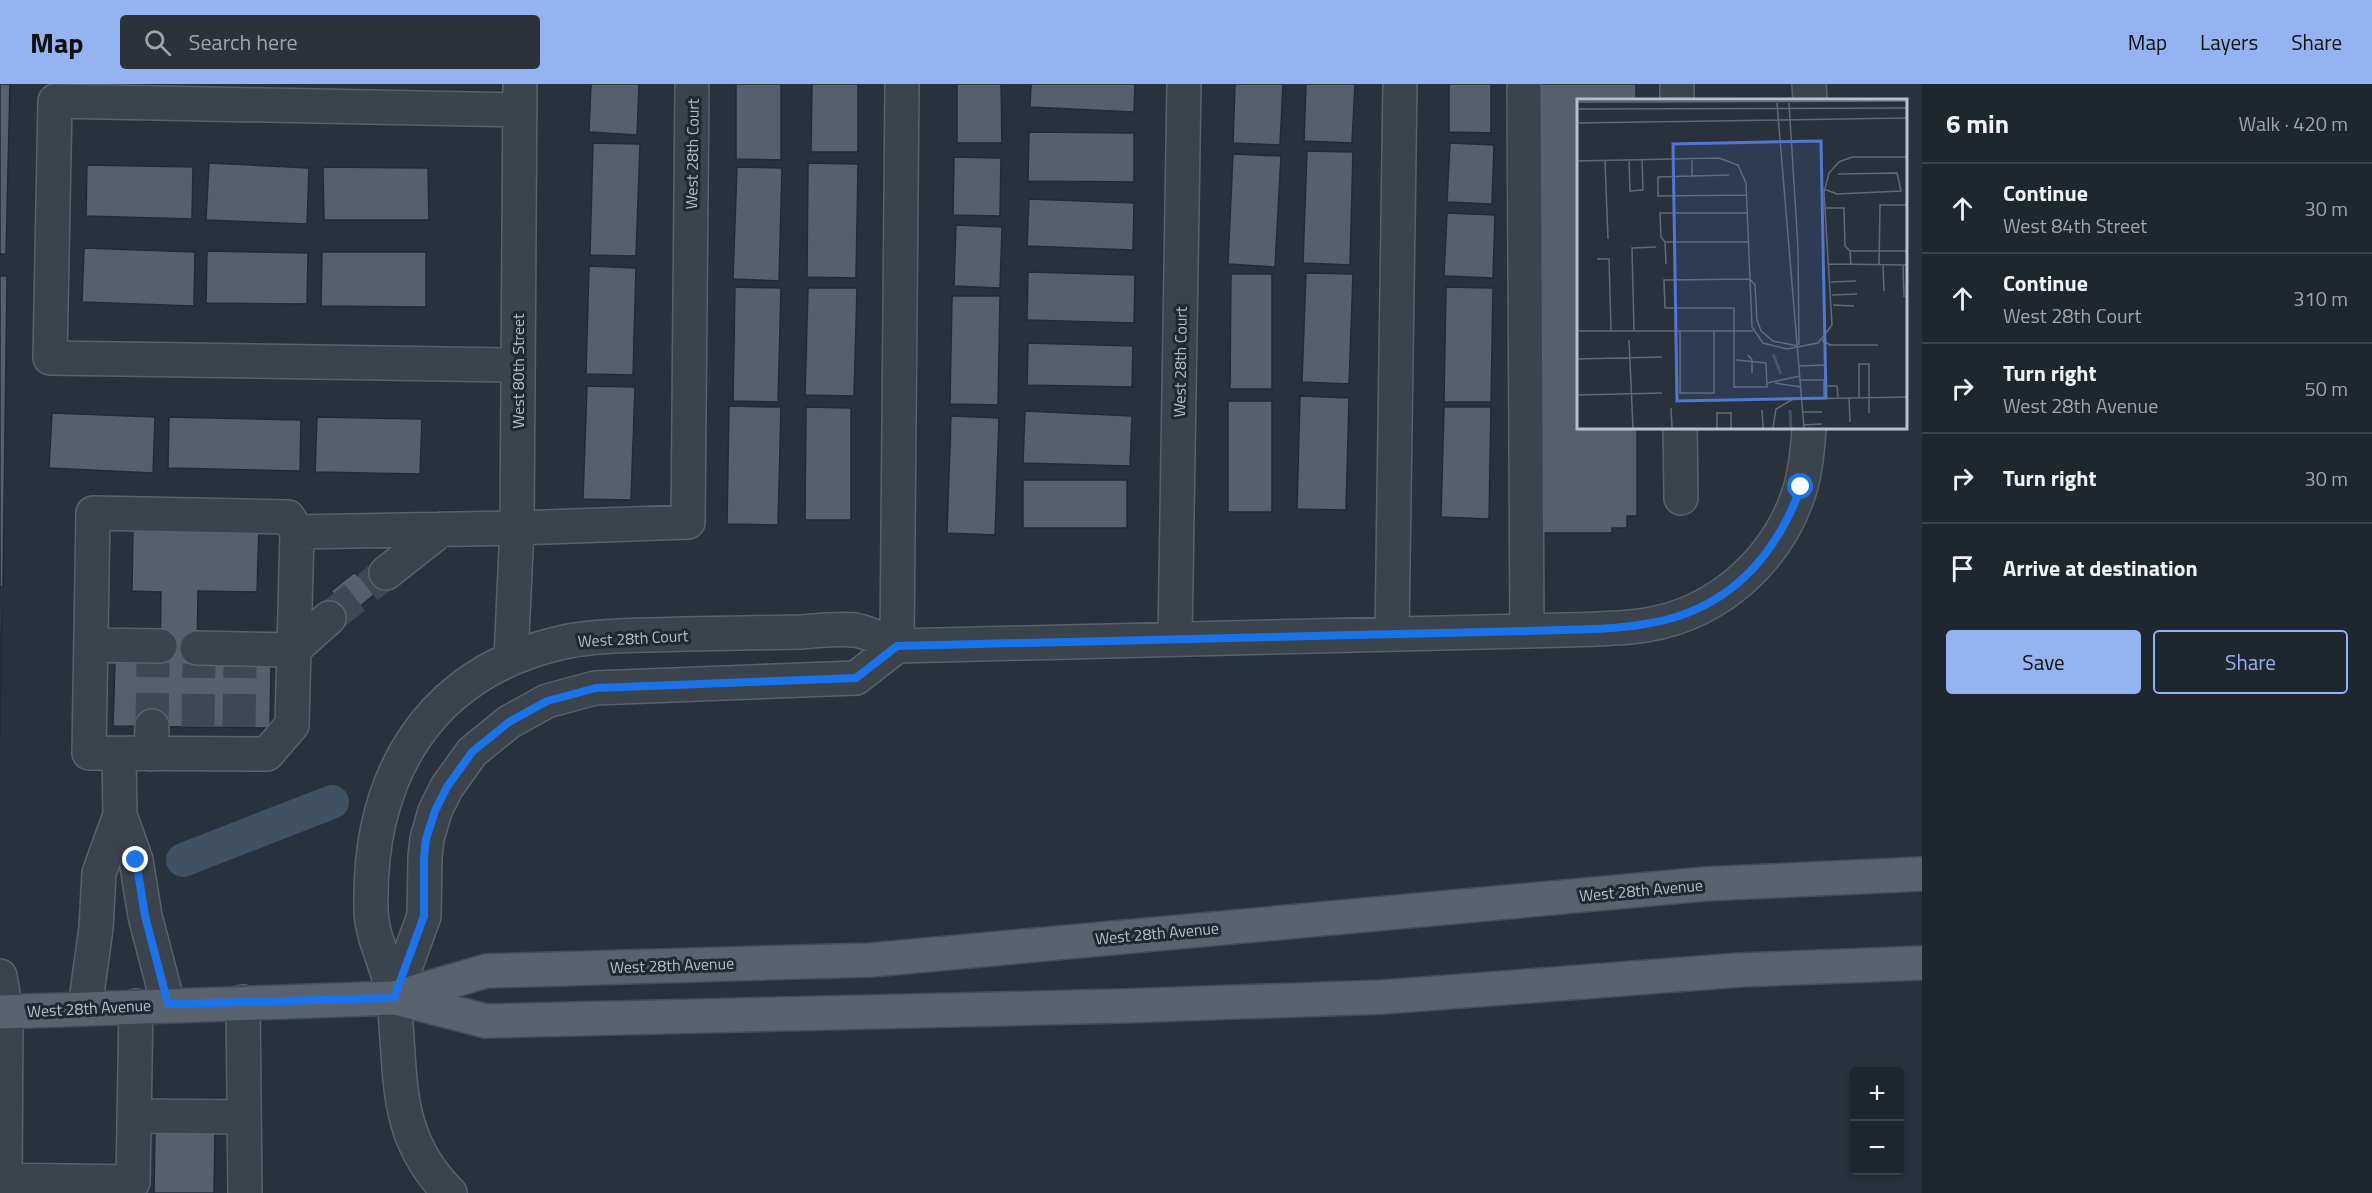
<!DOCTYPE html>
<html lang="en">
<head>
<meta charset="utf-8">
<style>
  :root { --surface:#1e262e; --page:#2b323a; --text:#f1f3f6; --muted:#a1a5aa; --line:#3c434a; --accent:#95b2f1 }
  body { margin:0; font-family:"Titillium Web",sans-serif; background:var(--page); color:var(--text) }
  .controls { position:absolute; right:18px; bottom:18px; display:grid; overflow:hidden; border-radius:6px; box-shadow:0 3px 9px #0003 }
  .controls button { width:54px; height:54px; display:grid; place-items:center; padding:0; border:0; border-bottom:2px solid var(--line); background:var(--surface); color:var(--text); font:30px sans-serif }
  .stop { position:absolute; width:18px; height:18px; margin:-14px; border:4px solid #1a73e8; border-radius:50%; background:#fff }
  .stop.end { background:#1a73e8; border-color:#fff; box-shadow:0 2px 6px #0008 }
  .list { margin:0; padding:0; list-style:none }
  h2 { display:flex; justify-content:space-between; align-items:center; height:78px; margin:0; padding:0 24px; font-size:26px }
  h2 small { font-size:20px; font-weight:400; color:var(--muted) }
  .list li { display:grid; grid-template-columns:39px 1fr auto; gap:18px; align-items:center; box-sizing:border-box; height:90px; padding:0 24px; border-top:2px solid var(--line) }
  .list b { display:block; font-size:22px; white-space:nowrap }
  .list p { margin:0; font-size:20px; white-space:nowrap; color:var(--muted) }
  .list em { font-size:20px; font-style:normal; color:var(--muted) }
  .actions { display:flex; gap:12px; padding:18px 24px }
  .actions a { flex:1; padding:14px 0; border:2px solid var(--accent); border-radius:6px; text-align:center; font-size:21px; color:var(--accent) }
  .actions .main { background:var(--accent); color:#111 }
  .icon { flex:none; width:33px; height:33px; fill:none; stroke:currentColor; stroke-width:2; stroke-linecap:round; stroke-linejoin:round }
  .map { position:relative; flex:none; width:1922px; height:1109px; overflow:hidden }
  header { display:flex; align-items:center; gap:36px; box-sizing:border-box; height:84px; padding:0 30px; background:var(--accent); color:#111 }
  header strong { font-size:28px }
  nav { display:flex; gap:33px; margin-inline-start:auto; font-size:21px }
  .search { width:420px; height:54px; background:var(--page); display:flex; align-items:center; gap:15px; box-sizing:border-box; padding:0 21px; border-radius:6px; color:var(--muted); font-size:22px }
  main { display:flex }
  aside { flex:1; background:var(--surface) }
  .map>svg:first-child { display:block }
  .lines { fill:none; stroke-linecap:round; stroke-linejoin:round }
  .canal { stroke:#405164; stroke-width:34 }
  .building { fill:#56606c; stroke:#222b34; stroke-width:1.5 }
  .minor-tunnel { stroke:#3e4752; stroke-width:33; stroke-dasharray:33 16; stroke-linecap:butt }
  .minor-casing { stroke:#59626b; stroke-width:36 }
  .major-casing { stroke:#454d56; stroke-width:36 }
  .minor { stroke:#3b444d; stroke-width:33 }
  .major { stroke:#5a636d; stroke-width:33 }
  .route { stroke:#1a73e8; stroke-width:8 }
  .labels { text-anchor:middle; stroke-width:6; stroke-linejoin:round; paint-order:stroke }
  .street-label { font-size:16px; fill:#b8bfc8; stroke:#202932 }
  .inset-river { fill:none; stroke:#405164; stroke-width:3 }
  .inset-road { fill:none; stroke:#626a75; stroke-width:1.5 }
  .view { fill:#5376d2; fill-opacity:0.15; stroke:#5376d2; stroke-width:3 }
  .inset-edge { fill:none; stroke:#b8bfc8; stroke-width:3 }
</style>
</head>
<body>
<header>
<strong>Map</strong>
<div class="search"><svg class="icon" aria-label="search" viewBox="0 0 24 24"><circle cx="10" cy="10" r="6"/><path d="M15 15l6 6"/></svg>Search here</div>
<nav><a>Map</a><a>Layers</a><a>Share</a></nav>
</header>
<main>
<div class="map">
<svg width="1922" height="1109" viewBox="0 0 1922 1109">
  <rect width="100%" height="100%" fill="#28323d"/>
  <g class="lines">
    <path class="canal" d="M183,776L332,718"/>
  </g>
  <path class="building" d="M0,0H10L6,170H0Z
    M591,0H639L637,51L589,48Z
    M736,0H781V76L736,75Z
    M812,0H858V68H811Z
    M957,0H1001L1002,59H957Z
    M1031,0H1135L1134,28L1030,23Z
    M1235,0H1283L1280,61L1233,59Z
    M1306,0H1355L1352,59L1304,57Z
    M1449,0H1491V49L1449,48Z
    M1537,0H1636V16H1578V344H1637V432H1627V444H1612V449H1538Z
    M1029,48L1134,49V98L1028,97Z
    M593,59L640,60L636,172L590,171Z
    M1450,59L1494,61L1492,120L1447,118Z
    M1307,67L1353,68L1350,181L1303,179Z
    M1233,70L1281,72L1275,183L1228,180Z
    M954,73L1001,74L1000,132L953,131Z
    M209,79L309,84L307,140L206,136Z
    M808,79L858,80L856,194L807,193Z
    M87,81L193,83L192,135L86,132Z
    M323,83L428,84L429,136H324Z
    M737,83L782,84L779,197L733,195Z
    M1029,115L1134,119L1133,166L1027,162Z
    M1447,129L1495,131L1493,194L1444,192Z
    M956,141L1002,143L1000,204L954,202Z
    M84,164L195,168L194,222L82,218Z
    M207,167L308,169L307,220L206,219Z
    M322,168H426V223L321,222Z
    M589,182L636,184L633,291L586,290Z
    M1028,188L1135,191L1134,239L1027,236Z
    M1306,189L1353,190L1349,300L1302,298Z
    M1231,190H1272V305H1230Z
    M0,192H7L3,503H0Z
    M735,203L781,204L778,318L733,317Z
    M1446,203L1493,204L1491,318H1444Z
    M808,204H857L854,312L805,311Z
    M952,212H1000L998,321L950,320Z
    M1028,259L1133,262L1132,303L1027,301Z
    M587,302L635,303L631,416L583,415Z
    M1300,312L1349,314L1346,426L1297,425Z
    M1228,317H1272V428H1228Z
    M729,322L781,323L778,441L727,440Z
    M806,323L851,324V436H805Z
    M1444,323H1491L1489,435L1441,433Z
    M1025,327L1132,332L1130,382L1023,379Z
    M52,329L155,333L153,389L49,384Z
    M951,332L999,334L995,451L947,449Z
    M169,333L301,336L300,387L168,384Z
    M317,333L422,335L420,390L315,388Z
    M1023,396H1127V444H1023Z
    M133,442L259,443L257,508L198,507L197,580L271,581L270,644L113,642L115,578L160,579L161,508L132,507Z
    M376,477L392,496L336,542L321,524L336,513L331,507L355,488L358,492Z
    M0,524H2L0,652Z
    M155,1047L215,1048L214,1109H154Z"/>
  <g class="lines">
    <path class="minor-tunnel" d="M329,534L386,489
      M152,642L153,579
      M198,643L199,580
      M239,643L240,581"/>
    <g class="minor-casing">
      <path id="minor" d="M1524,0L1527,547
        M1677,0V16
        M1809,0L1810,16
        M518,281L50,274L55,17L520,26
        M1680,344L1681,414
        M93,429L288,433L297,448L292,641L267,670L89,669Z
        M297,448L517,444L688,438L692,0
        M386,489L442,445
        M1392,550L1400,0
        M1175,555L1184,0
        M91,561L160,562
        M897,562L902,0
        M197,564L293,566L329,534
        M511,574L517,444L520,0
        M151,670L152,642
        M120,731L136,776L145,832L168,920
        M0,892L6,927L5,1109
        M394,914L424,832L425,773L427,755L435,727L447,703L472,668L509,638L547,617L595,604L856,594L897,562
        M243,918L245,1109
        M85,924L96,844L99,789L120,731L119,670
        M134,1032L244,1033
        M5,1096L133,1098L136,922
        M450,1109C392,1052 402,991 394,917C391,887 371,855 371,825C368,691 429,588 564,558C603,550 644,552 684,550C723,549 761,549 800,548C817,547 837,544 855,546C869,548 884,557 897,562L1527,547C1566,545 1607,547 1646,541C1720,529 1780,474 1801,402C1806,383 1808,363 1809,344"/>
    </g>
    <g class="major-casing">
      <path id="major" d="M396,914L486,937L1122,922L1383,913L1740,886L1922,879
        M0,928L394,914L486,887L871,876L1705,800L1922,790"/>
    </g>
    <use href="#minor" class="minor"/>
    <use href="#major" class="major"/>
  </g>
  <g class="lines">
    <path class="route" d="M136,776L145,832L168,920L394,914L424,832V773L426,755L435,727L447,703L472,668L509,638L547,617L596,604L856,594L897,562L1527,547C1566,545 1606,547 1645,540C1725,528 1774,476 1801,403"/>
  </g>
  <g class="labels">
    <g class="street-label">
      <text transform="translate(692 70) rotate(-89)" y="6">West 28th Court</text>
      <text transform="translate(1180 278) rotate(-89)" y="6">West 28th Court</text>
      <text transform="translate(518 287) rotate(-90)" y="6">West 80th Street</text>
      <text transform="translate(633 554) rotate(-3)" y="6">West 28th Court</text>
      <text transform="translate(1641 806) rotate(-5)" y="6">West 28th Avenue</text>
      <text transform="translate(1157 849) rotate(-5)" y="6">West 28th Avenue</text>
      <text transform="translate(672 881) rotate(-2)" y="6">West 28th Avenue</text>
      <text transform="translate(89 924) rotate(-3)" y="6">West 28th Avenue</text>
    </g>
  </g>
  <g transform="translate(1577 15)">
    <rect width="330" height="330" fill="#28323d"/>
    <path class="inset-river" d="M196,255L204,275M213,311L214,329"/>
    <path class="inset-road" d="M0,3L330,2M200,4L227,329M212,4L221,149L222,246M0,10L330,9M0,24L330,19M115,59V77L152,76M28,61L31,140M52,61L53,92L66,91L65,60M0,62L142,59L161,66L169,84L175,228L186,244L210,250L241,244L255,226L247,93L252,74L262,63L275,58H330M115,77L81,78V97L170,96M247,90L260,95L324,92L320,74L261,75M248,109H267L268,147L273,152L274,166M171,114H83L84,138L88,143H172M88,143L89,165M273,152H330M20,160H32L34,232M252,165L330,166M302,166L303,106H330M306,166L307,192M326,166L327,198M173,180L178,186L180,221L184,232L196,242L221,247M254,183L279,182M255,196L280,195M256,206L277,207M0,232H176M57,232L55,149L79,148M103,232V294H137V232M52,241L56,329M245,241L253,246H301M171,256L175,261V274M0,260L85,258M159,261L189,264L190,288H157V209H88L87,181L173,180M222,267L249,266M223,281H247V298M190,284L223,277M198,284L224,288M247,287H260L261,298M0,296L85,294M272,298L273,323M282,298V265H292V314M94,309L95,329M185,311L186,329M225,313H245M226,326L245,325M140,329V314H154V329M196,329L199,310L216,300L330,298"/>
    <path class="view" d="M244,42L249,299L100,302L96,45Z"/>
    <rect width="330" height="330" class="inset-edge"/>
  </g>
</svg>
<div class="controls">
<button>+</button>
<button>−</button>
</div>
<div class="stop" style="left:1801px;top:403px"></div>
<div class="stop end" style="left:136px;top:776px"></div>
</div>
<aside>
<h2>6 min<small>Walk · 420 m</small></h2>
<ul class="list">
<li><svg class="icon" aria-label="ahead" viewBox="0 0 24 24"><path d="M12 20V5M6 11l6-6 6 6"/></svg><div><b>Continue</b><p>West 84th Street</p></div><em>30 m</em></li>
<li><svg class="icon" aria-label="ahead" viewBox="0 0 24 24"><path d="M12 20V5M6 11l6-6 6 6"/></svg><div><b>Continue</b><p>West 28th Court</p></div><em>310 m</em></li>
<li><svg class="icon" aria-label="right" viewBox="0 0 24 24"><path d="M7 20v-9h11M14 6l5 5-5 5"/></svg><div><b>Turn right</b><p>West 28th Avenue</p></div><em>50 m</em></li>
<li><svg class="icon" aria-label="right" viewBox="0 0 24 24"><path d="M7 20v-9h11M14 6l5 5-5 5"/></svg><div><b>Turn right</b></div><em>30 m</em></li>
<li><svg class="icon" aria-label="arrive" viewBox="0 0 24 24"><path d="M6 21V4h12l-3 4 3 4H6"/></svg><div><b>Arrive at destination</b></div></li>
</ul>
<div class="actions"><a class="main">Save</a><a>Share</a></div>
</aside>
</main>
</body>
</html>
